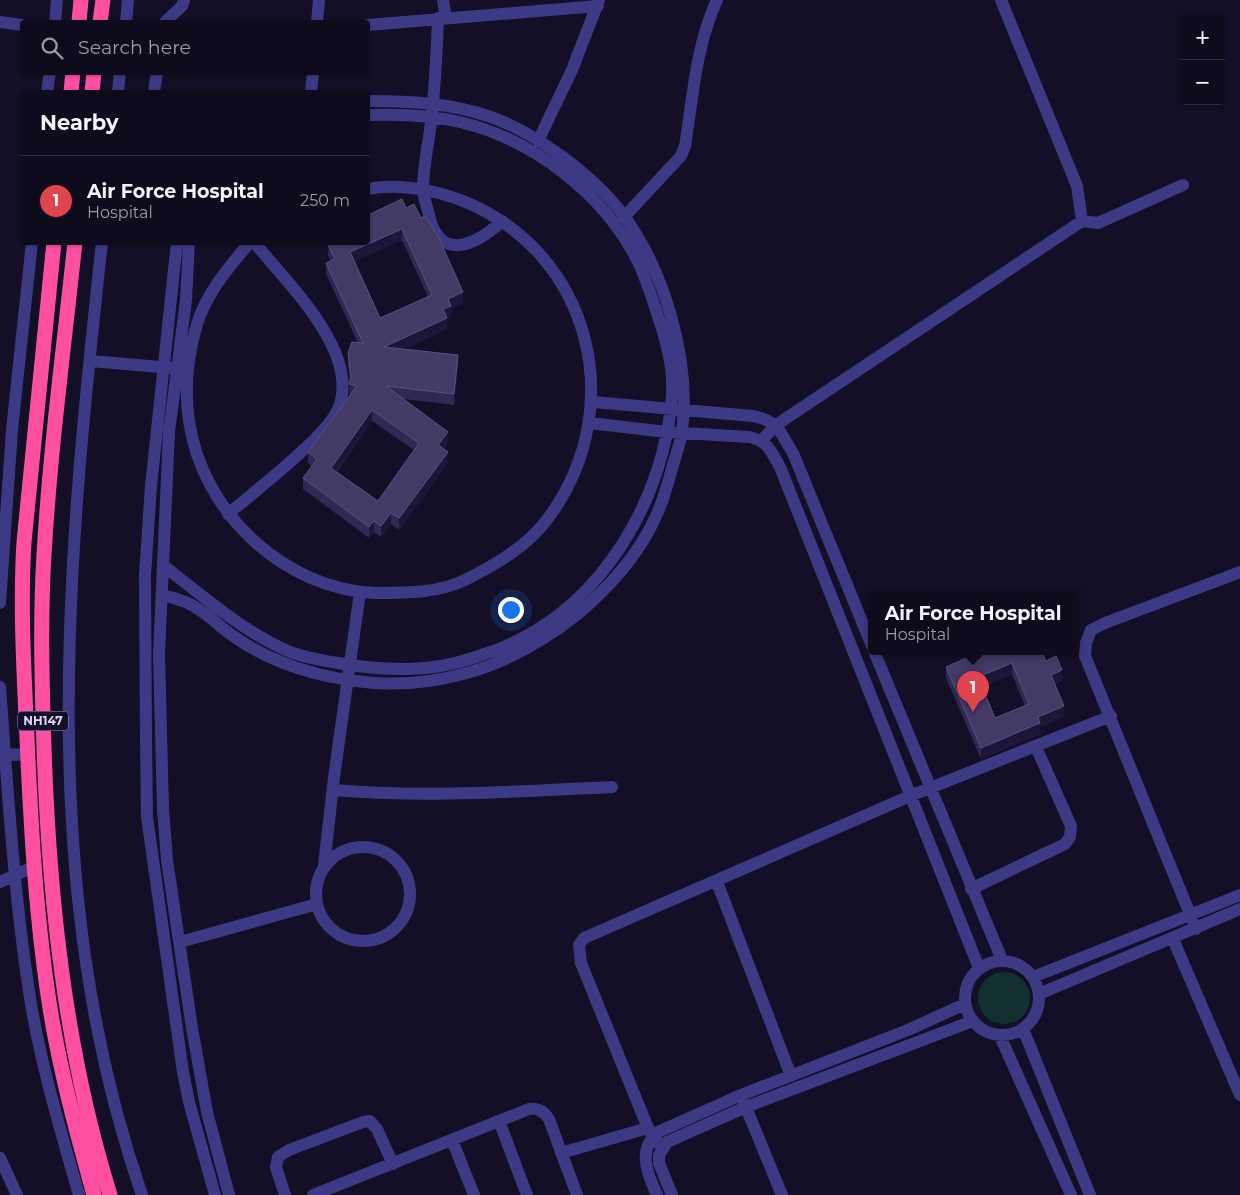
<!DOCTYPE html>
<html lang="en">
<head>
<meta charset="utf-8">
<style>
  :root { --surface:#0e0b1c; --page:#1c1929; --text:#f1f3f6; --muted:#9b9ba3; --line:#2e2b3b; --accent:#7c3aed }
  body { margin:0; font-family:Montserrat,sans-serif; background:var(--page); color:var(--text) }
  .controls { position:absolute; right:15px; top:15px; display:grid; overflow:hidden; border-radius:5px; box-shadow:0 1px 4px #0004 }
  .controls button { width:45px; height:45px; display:grid; place-items:center; padding:0; border:0; border-bottom:1px solid var(--line); background:var(--surface); color:var(--text); font:25px sans-serif }
  .you { position:absolute; left:510px; top:609px; width:18px; height:18px; margin:-12px; border:4px solid #fff; border-radius:50%; background:#1a73e8; box-shadow:0 0 0 8px #1a73e833 }
  .badge { display:grid; place-items:center; width:32px; height:32px; border-radius:50%; background:var(--accent); color:#fff; font-size:16px; font-weight:700 }
  .pin { position:absolute; translate:-50% -41px; filter:drop-shadow(0 1px 2px #0008) }
  .pin::after { content:''; position:absolute; top:26px; width:18px; height:15px; background:inherit; clip-path:polygon(0 0,100% 0,50% 100%) }
  .popup { position:absolute; left:868px; top:590px; width:210px; height:65px; box-sizing:border-box; display:grid; place-content:center; border-radius:5px; background:var(--surface); filter:drop-shadow(0 1px 4px #0005); font-size:16px; white-space:nowrap; color:var(--muted) }
  .popup b { font-size:19px; color:var(--text) }
  .popup::after { content:''; position:absolute; left:50%; top:100%; margin-left:-10px; border:10px solid transparent; border-top-color:var(--surface) }
  .list { margin:0; padding:0; list-style:none }
  h2 { display:flex; justify-content:space-between; align-items:center; height:65px; margin:0; padding:0 20px; font-size:21px }
  h2 small { font-size:16px; font-weight:400; color:var(--muted) }
  .list li { display:grid; grid-template-columns:32px 1fr auto; gap:15px; align-items:center; box-sizing:border-box; height:90px; padding:0 20px; border-top:1px solid var(--line) }
  .list b { display:block; font-size:19px; white-space:nowrap }
  .list p { margin:0; font-size:16px; white-space:nowrap; color:var(--muted) }
  .list em { font-size:16px; font-style:normal; color:var(--muted) }
  .icon { flex:none; width:28px; height:28px; fill:none; stroke:currentColor; stroke-width:2; stroke-linecap:round; stroke-linejoin:round }
  .map { position:relative; flex:none; width:1240px; height:1195px; overflow:hidden }
  .search { position:absolute; background:var(--surface); box-shadow:0 1px 4px #0004; left:20px; top:20px; width:350px; height:55px; display:flex; align-items:center; gap:12px; box-sizing:border-box; padding:0 18px; border-radius:5px; color:var(--muted); font-size:19px }
  .panel { position:absolute; background:var(--surface); box-shadow:0 1px 4px #0004; left:20px; top:90px; width:350px; height:155px; border-radius:5px }
  .map>svg:first-child { display:block }
  .green { fill:#12302f }
  .lines { fill:none; stroke-linecap:round; stroke-linejoin:round }
  .minor { stroke:#3d3a85; stroke-width:12 }
  .highway { stroke:#ff4fa3; stroke-width:15 }
  .wall { fill:#312854; fill-rule:evenodd }
  .shaded-wall { fill:#1d163a }
  .building { fill:#433a66; stroke:#5a527e; fill-rule:evenodd }
  .labels { text-anchor:middle; stroke-width:4; stroke-linejoin:round; paint-order:stroke }
  .shield { fill:#130f26; stroke:#9e99be; stroke-width:1 }
  .shield-label { font-size:12px; font-weight:bold; fill:#d9d4ff }
</style>
</head>
<body>
<div class="map">
<svg width="1240" height="1195" viewBox="0 0 1240 1195">
  <rect width="100%" height="100%" fill="#130f26"/>
  <path class="green" d="M978 998a26 26 0 1 1 52 0a26 26 0 1 1-52 0Z"/>
  <g class="lines">
    <path class="minor" d="M443,0L446,18
      M438,18C437,50 435,82 432,113C430,138 423,164 423,189C423,197 427,206 429,215C440,263 476,245 502,221
      M0,22L22,25
      M55,22L57,0
      M126,22L128,0
      M165,22L182,6L184,0
      M317,22L319,0
      M368,25L598,6
      M47,92L50,72
      M118,92L120,72
      M154,92L157,72
      M311,92L313,72
      M538,141L572,70L599,0
      M624,217L681,156L685,146C693,97 696,45 717,0
      M1082,221L1098,223L1183,185
      M102,242C67,562 35,885 142,1195
      M177,242L151,486L145,575L146,741L147,817L183,1072L189,1102L215,1195
      M189,242L186,300L169,432L159,654L163,809L167,860L192,1028L207,1112L229,1195
      M250,242C229,267 207,292 197,324C188,355 184,389 189,421C202,512 284,590 377,593C406,593 440,593 467,579C497,564 529,545 549,517C629,408 592,253 463,201C435,190 398,183 368,189
      M90,361L172,368
      M593,402L753,416L764,419L776,425L793,453L872,646
      M590,423L666,432L749,437C768,441 771,451 780,467L979,968
      M762,440L776,425L1082,221L1077,186L1001,0
      M228,514C254,492 326,437 338,409C362,353 286,282 254,242
      M164,566C203,596 242,631 288,651C304,658 321,660 338,663C385,671 430,673 476,657C486,653 498,650 508,645C604,603 665,497 672,395C674,366 665,337 656,310C651,295 646,280 640,266C607,196 535,140 460,122C430,115 398,114 368,115
      M163,595C176,599 190,602 201,611C211,617 219,626 229,633C270,664 323,679 374,683C435,687 494,670 544,638C588,611 635,564 656,516C664,500 668,482 673,465C676,454 681,442 682,431C691,362 665,272 624,216C594,176 538,134 491,117C451,103 410,101 368,101
      M0,603L12,430L32,242
      M874,651L1002,960
      M0,687C8,793 14,898 31,1004C42,1069 61,1132 79,1195
      M0,754L27,755
      M333,790C426,798 519,791 612,787
      M316 894a47 47 0 1 1 94 0a47 47 0 1 1-94 0Z
      M324,866L334,777L360,592
      M0,882L35,866
      M717,882L791,1076
      M971,889L1065,844L1070,837L1071,826L1036,747
      M1196,929L1085,656L1086,643L1091,630L1105,623L1240,572
      M1173,939L1240,1095
      M180,942L317,904
      M965 998a37 37 0 1 1 74 0a37 37 0 1 1-74 0Z
      M1033,977L1240,895
      M1039,994L1240,909
      M1023,1029L1090,1195
      M1000,1036L1071,1195
      M743,1100L782,1195
      M499,1121L527,1195
      M452,1140L474,1195
      M662,1148L648,1128L581,963L579,945L584,938L910,796L1111,716
      M561,1153L648,1128
      M0,1158L17,1195
      M285,1195L276,1167L278,1157L289,1150L363,1122L370,1121L377,1129L393,1164
      M313,1195L529,1109C539,1108 543,1111 549,1119L577,1195
      M657,1195C647,1173 637,1150 658,1132L741,1095L908,1030L965,1004
      M672,1195L659,1163V1155L667,1142L746,1107L973,1021"/>
    <path class="highway" d="M79,22L81,0
      M100,22L103,0
      M71,92L73,72
      M92,92L94,72
      M54,242L24,542C20,607 24,672 27,738C31,828 36,919 50,1008C60,1071 77,1133 94,1195
      M75,242C64,347 50,450 44,555C40,619 42,683 44,748C49,898 65,1051 110,1195"/>
  </g>
  <path class="wall" d="M406,208L421,218L463,303L451,309V317L447,318V329L403,349L458,366L454,405L404,399L448,443L444,449L448,463L399,530L391,524L381,537L374,532L369,538L303,489V478L312,466L308,463V452L350,395H349L350,381L348,364V353L358,343L326,274V263L331,261L328,256L329,242H368ZM402,240L428,297L380,318L355,261ZM372,421L414,450L378,501L337,472Z
    M1046,661L1062,681L1055,684L1064,717L1040,727V734L981,759L946,678V667ZM1012,674L1025,706L995,718L982,687Z"/>
  <path class="shaded-wall" d="M402,229V240L350,263V252Z
    M463,292V303L451,309V317L447,318V329L384,358V347L443,309L448,299Z
    M458,355V366L454,405V394Z
    M372,410V421L331,479V468Z
    M448,432V443L438,456V445Z
    M448,452V463L399,530V518Z
    M391,513V524L381,537V526Z
    M374,521V532L369,538V527Z
    M1012,663V674L978,688V677Z
    M1062,670V681L1051,686V675Z
    M1064,706V717L1040,727V734L981,759V748L1038,717Z"/>
  <path class="building" d="M402,199L406,208L414,204L421,218L425,216L438,236L463,292L448,299L451,306L443,309L447,318L384,347L458,355L454,394L386,386L448,432L438,445L448,452L399,518L391,513L381,526L374,521L369,527L303,478L317,459L308,452L357,386L349,384L351,376L348,353L352,342L363,343L326,263L335,259L328,245L333,242H368V215ZM402,229L432,295L380,318L350,252ZM372,410L419,443L378,501L331,468Z
    M982,651H1041L1046,661L1056,656L1062,670L1051,675L1064,706L1038,717L1040,723L981,748L946,667ZM1012,663L1029,704L995,718L978,677Z"/>
  <g class="labels">
    <rect class="shield" x="18" y="711.5" width="50" height="19" rx="4"/>
    <g class="shield-label">
      <text x="43" y="725">NH147</text>
    </g>
  </g>
</svg>
<div class="controls">
<button>+</button>
<button>−</button>
</div>
<div class="you"></div>
<div class="pin badge" style="left:973px;top:712px;background:#e0444e">1</div>
<div class="popup"><b>Air Force Hospital</b>Hospital</div>
<div class="search"><svg class="icon" aria-label="search" viewBox="0 0 24 24"><circle cx="10" cy="10" r="6"/><path d="M15 15l6 6"/></svg>Search here</div>
<section class="panel">
<h2>Nearby<small></small></h2>
<ul class="list">
<li><span class="badge" style="background:#e0444e">1</span><div><b>Air Force Hospital</b><p>Hospital</p></div><em>250 m</em></li>
</ul>
</section>
</div>
</body>
</html>
